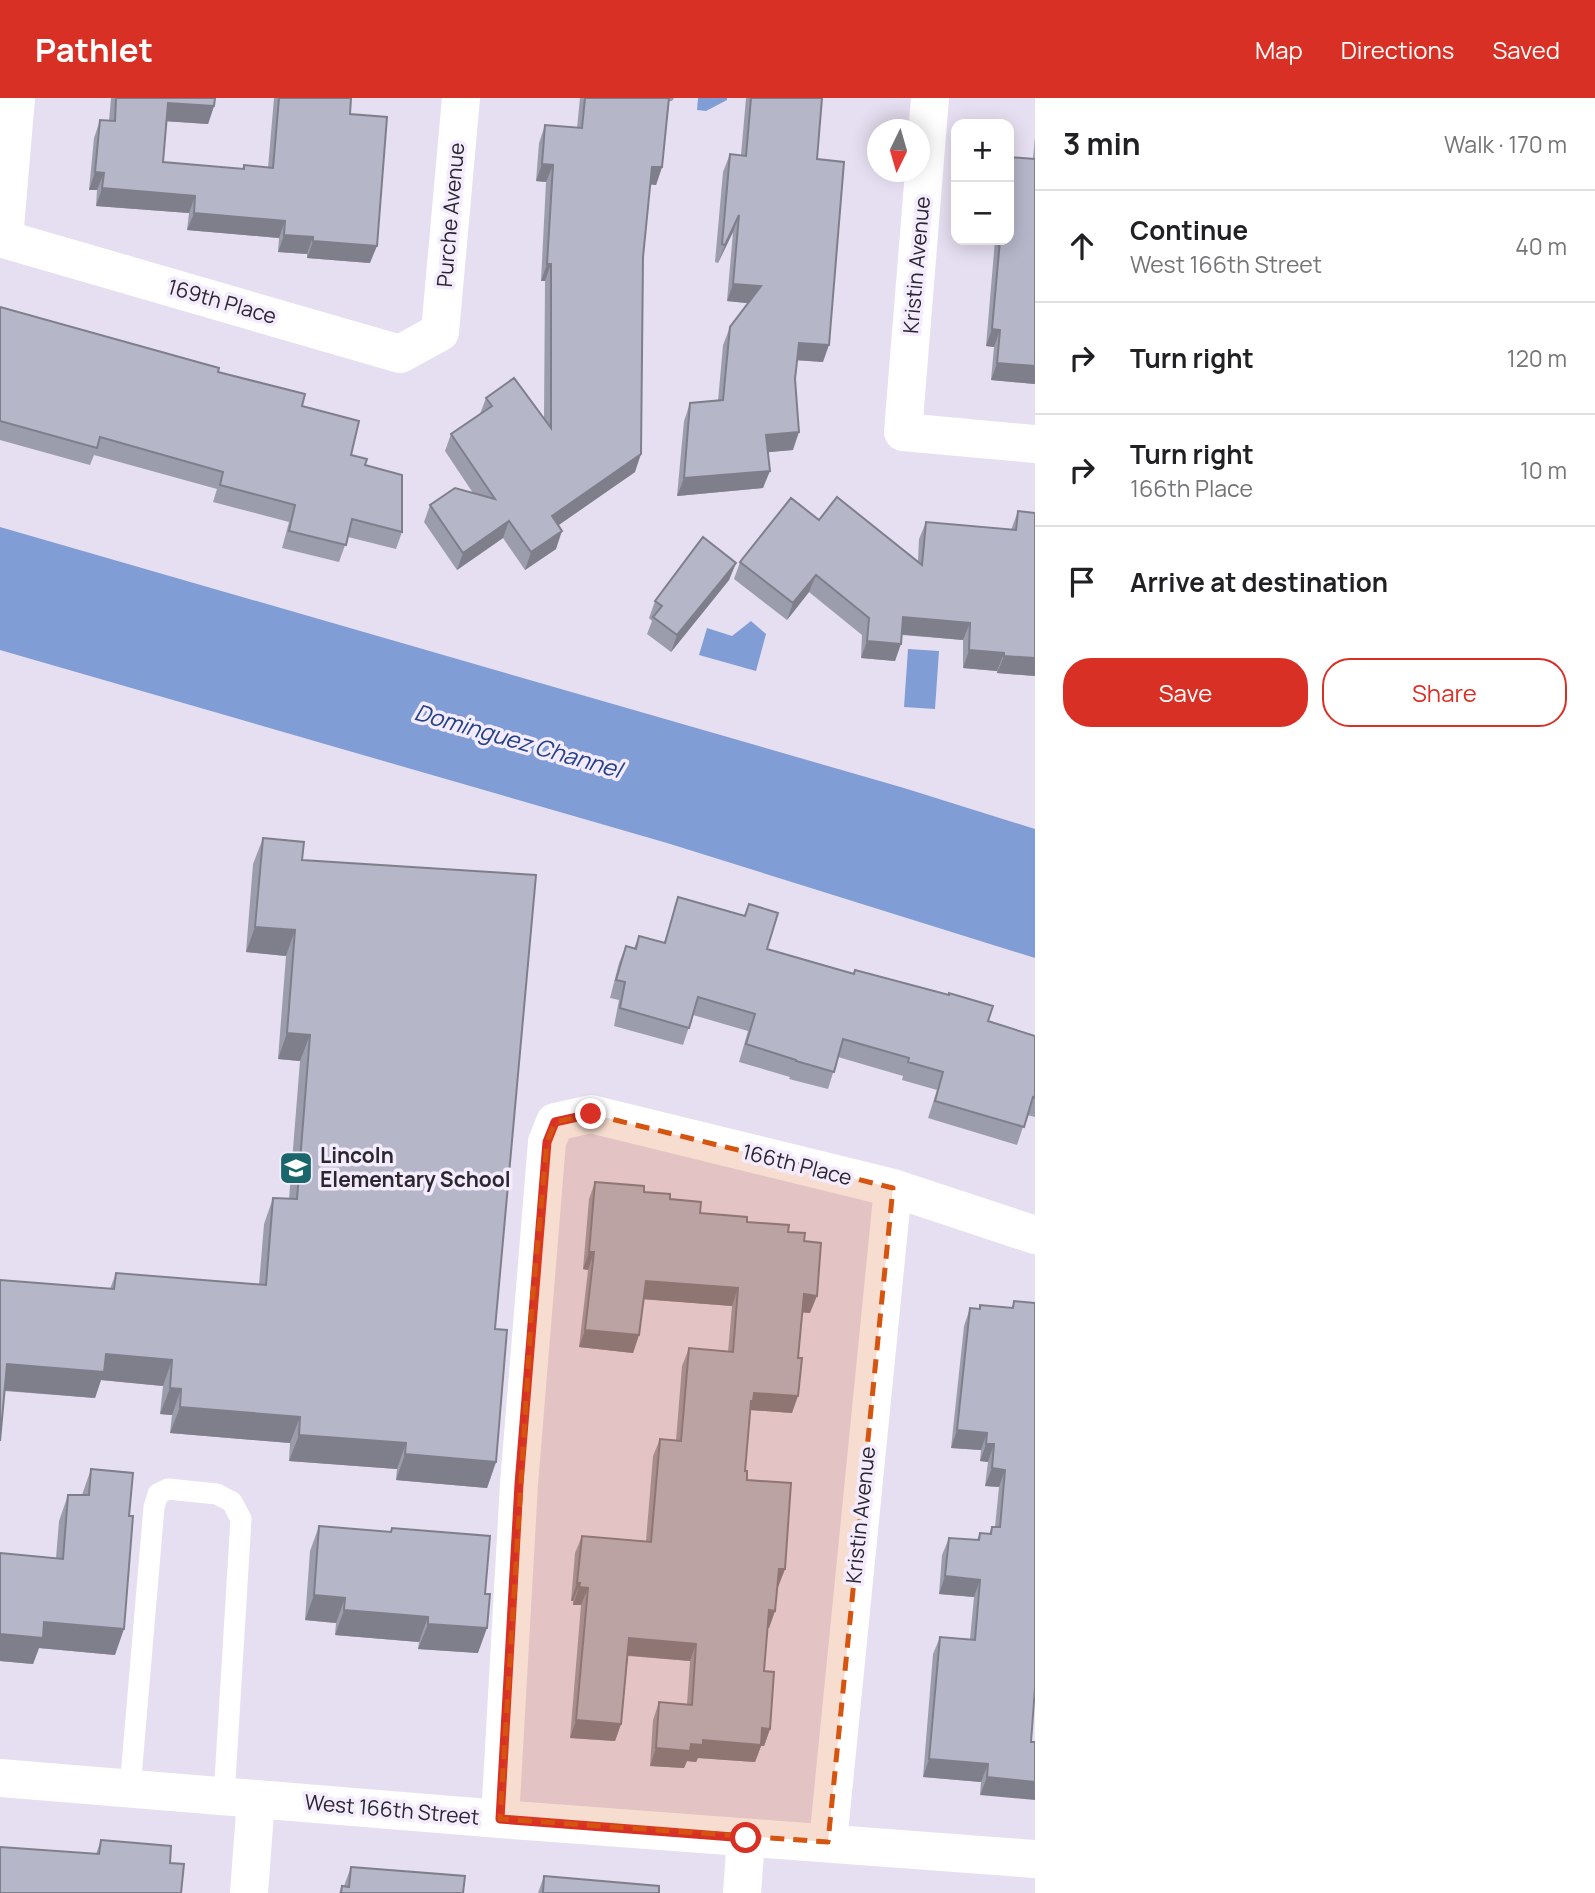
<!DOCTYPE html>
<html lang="en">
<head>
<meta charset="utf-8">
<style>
  :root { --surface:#fff; --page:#f6f6f6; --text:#202124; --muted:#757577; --line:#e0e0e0; --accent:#d93025 }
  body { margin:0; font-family:Manrope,sans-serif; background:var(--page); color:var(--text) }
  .controls { position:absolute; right:21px; top:21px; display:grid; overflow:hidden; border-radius:14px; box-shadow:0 4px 18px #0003 }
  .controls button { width:63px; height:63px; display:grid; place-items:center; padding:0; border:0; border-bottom:2px solid var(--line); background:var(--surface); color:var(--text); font:35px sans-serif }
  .compass { position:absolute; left:867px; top:21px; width:63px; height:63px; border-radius:50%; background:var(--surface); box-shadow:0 4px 18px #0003; rotate:185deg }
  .stop { position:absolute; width:21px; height:21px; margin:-16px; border:5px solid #d93025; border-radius:50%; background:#fff }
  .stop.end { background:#d93025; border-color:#fff; box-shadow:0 2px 7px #0008 }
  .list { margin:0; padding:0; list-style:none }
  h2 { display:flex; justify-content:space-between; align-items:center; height:91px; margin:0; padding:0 28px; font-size:30px }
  h2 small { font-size:23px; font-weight:400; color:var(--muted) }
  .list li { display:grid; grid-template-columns:46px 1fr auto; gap:21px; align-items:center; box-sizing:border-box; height:112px; padding:0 28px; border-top:2px solid var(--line) }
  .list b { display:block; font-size:26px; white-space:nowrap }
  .list p { margin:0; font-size:23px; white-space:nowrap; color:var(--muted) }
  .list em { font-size:23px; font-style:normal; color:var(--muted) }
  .actions { display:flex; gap:14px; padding:21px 28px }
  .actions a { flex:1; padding:16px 0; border:2px solid var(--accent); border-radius:28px; text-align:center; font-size:24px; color:var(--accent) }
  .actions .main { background:var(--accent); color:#fff }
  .icon { flex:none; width:38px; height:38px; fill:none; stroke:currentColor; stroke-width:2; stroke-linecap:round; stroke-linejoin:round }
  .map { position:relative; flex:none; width:1035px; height:1795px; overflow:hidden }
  header { display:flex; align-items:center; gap:42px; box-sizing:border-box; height:98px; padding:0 35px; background:var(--accent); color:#fff }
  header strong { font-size:33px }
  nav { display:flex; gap:38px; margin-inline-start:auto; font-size:24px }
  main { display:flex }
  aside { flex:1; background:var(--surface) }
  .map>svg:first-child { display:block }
  .water { fill:#809dd5 }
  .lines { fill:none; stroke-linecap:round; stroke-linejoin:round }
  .service { stroke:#fff; stroke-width:21 }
  .minor { stroke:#fff; stroke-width:38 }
  .wall { fill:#9c9dac }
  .shaded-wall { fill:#7f7f8c }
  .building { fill:#b5b6c8; stroke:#7f7f8c; stroke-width:2 }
  .route { stroke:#d93025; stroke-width:9 }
  .marked { fill:#d5540f; fill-opacity:0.2; stroke:#d5540f; stroke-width:5; stroke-dasharray:14 9; stroke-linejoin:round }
  .labels { text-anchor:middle; stroke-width:7; stroke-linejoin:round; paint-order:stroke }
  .street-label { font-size:21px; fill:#2a272e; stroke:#f4ecfe }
  .poi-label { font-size:21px; font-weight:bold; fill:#2a272e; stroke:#f4ecfe; text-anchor:start }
  .water-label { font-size:23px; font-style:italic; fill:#234185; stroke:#f4ecfe }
</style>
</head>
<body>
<header>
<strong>Pathlet</strong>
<nav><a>Map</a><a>Directions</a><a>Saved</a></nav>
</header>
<main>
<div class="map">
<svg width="1035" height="1795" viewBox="0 0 1035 1795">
  <rect width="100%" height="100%" fill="#e6dff1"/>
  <path class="water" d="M698,0H727V2L706,13L697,12Z
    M0,429L904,690L1035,731V860L667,745L0,552Z
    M751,523L766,536L756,573L699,557L707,530L732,538Z
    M908,551L939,553L935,611L904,609Z"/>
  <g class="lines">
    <path class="service" d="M130,1691L154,1409L158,1396L168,1391L217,1396L232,1404L241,1421L224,1699"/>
    <path class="minor" d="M930,0L903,334L1035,346
      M0,140L400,256L440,234L461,0
      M4,141L16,0
      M0,1680L500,1721L1035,1761
      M500,1721L519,1386L547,1044L555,1024L591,1016L893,1090L1035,1137
      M828,1744L893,1090
      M249,1795L256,1701
      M742,1795L746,1740"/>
  </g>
  <path class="wall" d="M111,0H215L214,8L208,26L167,23L163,64L242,71L244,67L268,70L274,0H351L350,16L370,165L307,160V156L278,154L279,140L187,132L189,115L96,108L97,92H89L94,40L100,22L109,23Z
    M580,0H674L672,3H669L662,69L656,87L650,86L643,159L635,374L558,427L556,451L525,472L503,440L457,472L424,424L430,407L473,395L445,353L451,336L480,316L486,300L544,321L545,183H541L546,84L536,83L539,45L545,27L577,30Z
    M746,0H822L817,61L823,264L797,262L795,281L793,352L768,354L763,390L677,398L684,323L690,305L718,303L723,247L730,229L748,205L727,203L733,134L718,165L715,164L723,74L730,56L741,57Z
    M1035,39V286L991,282L994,249L986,248L995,142H1009L1033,61Z
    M0,209L218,274L302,308L351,357L365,367L402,434L396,451L348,439L339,464L282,450L289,424L213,404L217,391L94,357L90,367L0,342Z
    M1018,413L1035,415V578L997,575V573L963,570V542L902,537L895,563L861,560L862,537L809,494L787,522L734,481L740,464L819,422L918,463L919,441L926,424L1011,432Z
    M736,465L729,482L671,554L647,536L652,523L649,520L655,503Z
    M263,740L302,762L495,1231L496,1364L487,1390L396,1382L397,1371L289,1363L290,1345L170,1335L172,1317L160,1316L163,1288L101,1282L95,1300L4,1293L0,1182L110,1191L116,1175L259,1187L264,1126L273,1100L289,1101L300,963L278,961L286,858L246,854L253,766Z
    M678,799L744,818L749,806L767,851L1035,938V1019L1027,1017L1017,1047L928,1020L937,992L902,982L903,978L838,959L828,991L789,981L790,979L739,964L748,933L693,917L683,947L614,928L619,902L610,900L619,865L626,848L634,850L639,838L664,845Z
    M595,1084L644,1094L670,1101L700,1115L747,1124L788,1134L804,1143L810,1215L802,1214L792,1315L750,1312L745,1373L747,1382L785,1471L778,1489H777L775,1513L769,1530H768L764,1573L770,1631L764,1648H761L755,1664L698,1660L696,1664L687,1663L684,1670L650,1668L653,1622L659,1604L687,1606L690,1563L628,1558L621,1626L615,1643L570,1640L581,1507H573V1503H571L575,1455L582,1438L646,1443L653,1358L660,1341L676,1342L682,1268L689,1250L728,1254L732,1208L644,1201L639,1237L633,1255L579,1249L588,1172L583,1171L589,1101Z
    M1014,1203L1035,1590L980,1697L981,1684L923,1679L933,1556L940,1539L970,1541L974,1499L939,1496L942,1457L949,1440L977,1442L980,1435L989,1436L992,1429H995L999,1389L985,1388L988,1364L980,1363L981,1352L951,1350L964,1228L970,1210L979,1211L980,1207L1012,1210Z
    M91,1371L115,1557L39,1550L33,1566L0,1563V1455L56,1460L59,1423L68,1397H82Z
    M319,1428L390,1434L392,1430L478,1555L418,1551L419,1544L335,1537L336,1525L305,1522L310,1453Z
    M101,1742L170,1765L96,1756Z
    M351,1769L463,1795H339L342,1788H344Z
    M544,1778L659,1795H538Z"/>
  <path class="shaded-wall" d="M168,5L214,8L208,26L162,23Z
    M542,66L553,67L546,84L536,83Z
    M652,69H662L656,87L645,86Z
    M95,74L104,75L97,92H89Z
    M102,90L195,98L189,115L96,108Z
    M194,115L285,123L279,140L187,132Z
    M739,117L733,134L718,165L725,147Z
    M284,137L313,139L307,156L278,154Z
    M313,143L377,148L370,165L307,160Z
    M547,166H551L545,183H541Z
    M733,186L761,188L755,206L727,203Z
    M992,231L1000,232L994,249L986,248Z
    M799,245L829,247L823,264L793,262Z
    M997,265L1035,268V286L991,282Z
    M799,334L793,352L760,355L766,337Z
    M641,356L635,374L546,436L552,418Z
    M770,373L763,390L677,398L684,380Z
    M509,423L503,440L457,472L463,455Z
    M562,433L556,451L525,472L531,454Z
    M736,465L729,482L671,554L677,537Z
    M816,477L809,494L787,522L793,505Z
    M903,519L970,525L963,542L897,536Z
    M867,543L901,546L895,563L861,560Z
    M969,552L1004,555L997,573L963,570Z
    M1004,558L1035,560V578L997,575Z
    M255,829L295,832L286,858L246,854Z
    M287,935L310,937L300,963L278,961Z
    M589,1154H594L588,1172L583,1171Z
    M646,1183L738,1190L732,1208L640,1201Z
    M804,1196L817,1198L810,1215L797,1214Z
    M585,1232L639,1237L633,1255L579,1249Z
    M106,1256L172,1262L163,1288L101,1282L95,1300L0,1292L7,1266Z
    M170,1290L181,1291L172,1317L160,1316Z
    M754,1295L798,1298L792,1315L750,1312L747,1320Z
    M180,1309L300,1319L290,1345L170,1335Z
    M957,1332L987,1335L981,1352L951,1350Z
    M299,1337L406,1345L397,1371L289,1363Z
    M986,1346H994L988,1364L980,1363Z
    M405,1356L496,1364L487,1390L396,1382Z
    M992,1370L1005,1372L999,1389L985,1388Z
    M779,1471H785L778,1489L773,1488Z
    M945,1478L980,1482L974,1499L939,1496Z
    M577,1485H580L573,1503H571Z
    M579,1489L588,1490L581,1507H573Z
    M314,1497L345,1500L336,1525L305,1522Z
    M344,1512L428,1519L419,1544L335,1537Z
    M769,1512L775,1513L769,1530H763Z
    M44,1524L124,1531L115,1557L39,1550L33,1566L0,1563V1536Z
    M428,1526L487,1530L478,1555L418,1551Z
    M629,1540L696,1546L690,1563L623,1557Z
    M576,1622L621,1626L615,1643L570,1640Z
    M762,1630L770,1631L764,1648H761L755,1664L698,1660L696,1664L687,1663L684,1670L650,1668L656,1650L691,1646Z
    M929,1661L988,1666L981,1684L923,1679Z
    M987,1679L1035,1684V1702L980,1697Z"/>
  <path class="building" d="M116,0H215L214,8L168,5L163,64L244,71V67L273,70L279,0H351L350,16L387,19L377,148L313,143V139L284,137L285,123L194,115L195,98L102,90L104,75L95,74L100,22L115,23Z
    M585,0H669L662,69H652L643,159L641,356L552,418L562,433L531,454L509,423L463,455L430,407L455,390L495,401L451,336L492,308L486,300L514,280L551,330V166H547L553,67L542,66L545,27L582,30Z
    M751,0H822L817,61L844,64L829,247L799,245L795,281L799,334L766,337L770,373L684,380L690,305L723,302L730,229L761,188L733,186L739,117L725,147L722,146L730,56L746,58Z
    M1009,59L1035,61V268L997,265L1000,232L992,231L1000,142H1009Z
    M0,209L219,270L218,274L305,296L302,308L359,323L351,357L367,361L365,367L402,377V434L352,421L346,447L289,433L295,407L220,387L223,374L100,339L97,350L0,323Z
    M837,399L922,467L926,424L1016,432L1018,413L1035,415V560L1004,558V555L969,552L970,525L903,519L901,546L867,543L869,520L816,477L793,505L740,464L791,400L819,422Z
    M703,439L736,465L677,537L653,519L662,508L655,503Z
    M263,740L304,744L302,762L536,777L495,1231L507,1232L496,1364L405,1356L406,1345L299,1337L300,1319L180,1309L181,1291L170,1290L172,1262L106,1256L104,1274L7,1266L0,1343V1182L114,1191L116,1175L266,1187L273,1100L297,1101L310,937L287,935L295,832L255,829Z
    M678,799L745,818L749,806L778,815L767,851L854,876L855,872L949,897V895L993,908L988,923L1035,938V1000L1033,999L1024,1029L935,1003L943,974L908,964L909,960L843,941L834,974L796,963V962L746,946L755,916L698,899L689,930L620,910L625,884L616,882L626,848L636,851L639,838L665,845Z
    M595,1084L644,1088V1094L670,1096V1101L701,1104L700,1115L747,1119V1124L789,1127L788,1134L805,1135L804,1143L821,1145L817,1198L804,1196L798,1260H802L798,1298L754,1295L753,1303H751L745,1373H747V1382L791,1385L785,1471H779L775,1513L769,1512L764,1573L774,1574L770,1631L762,1630L761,1647L703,1642V1647L691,1646L690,1653L656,1650L659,1604L692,1607L696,1546L629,1540L621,1626L576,1622L588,1490L579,1489L580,1485H577L582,1438L651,1444L660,1341L681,1343L689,1250L733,1254L738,1190L646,1183L639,1237L585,1232L594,1154H589Z
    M1014,1203L1035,1205V1590L1031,1644H1035V1684L987,1679L988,1666L929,1661L940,1539L975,1542L980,1482L945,1478L949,1440L979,1442L980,1435L991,1436L992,1429H1000L1005,1372L992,1370L994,1346H986L987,1335L957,1332L970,1210L980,1211V1207L1013,1210Z
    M91,1371L133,1375L129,1418H133L124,1531L44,1524L43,1540L0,1536V1455L63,1461L68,1397H89Z
    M319,1428L391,1434L392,1430L490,1438L485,1496H490L487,1530L428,1526V1519L344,1512L345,1500L314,1497Z
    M101,1742L171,1748L170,1765L184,1766L181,1795H0V1749L99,1756Z
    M351,1769L465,1778L463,1795H341L342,1788L349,1789Z
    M544,1778L659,1788V1795H543Z"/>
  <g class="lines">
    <path class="route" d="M591,1016L555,1024L547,1044L519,1386L500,1721L746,1740"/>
  </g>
  <path class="marked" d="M591,1016L893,1090L828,1744L500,1721L532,1207L547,1044L555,1024Z"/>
  <defs>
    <g id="school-square" transform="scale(1.75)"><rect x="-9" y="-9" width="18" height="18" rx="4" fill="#19666c" stroke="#f4ecfe"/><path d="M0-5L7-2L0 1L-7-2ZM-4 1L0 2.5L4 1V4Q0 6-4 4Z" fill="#fff"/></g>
  </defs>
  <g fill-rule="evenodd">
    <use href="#school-square" x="296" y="1070"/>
  </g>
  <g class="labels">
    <g class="street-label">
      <text transform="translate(451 117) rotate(-85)" y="7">Purche Avenue</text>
      <text transform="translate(917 167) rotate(-85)" y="7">Kristin Avenue</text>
      <text transform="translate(222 204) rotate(16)" y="7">169th Place</text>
      <text transform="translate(797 1067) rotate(14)" y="7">166th Place</text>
      <text transform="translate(861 1417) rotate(-84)" y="7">Kristin Avenue</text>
      <text transform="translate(392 1712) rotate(5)" y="7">West 166th Street</text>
    </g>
    <g class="poi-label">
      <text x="320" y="1065">Lincoln<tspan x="320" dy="24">Elementary School</tspan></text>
    </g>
    <g class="water-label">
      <text transform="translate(518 643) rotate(16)" y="8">Dominguez Channel</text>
    </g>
  </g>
</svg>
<div class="controls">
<button>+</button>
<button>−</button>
</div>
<svg class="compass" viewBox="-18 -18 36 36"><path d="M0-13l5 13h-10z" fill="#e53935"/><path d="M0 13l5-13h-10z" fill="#757577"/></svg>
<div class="stop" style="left:746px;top:1740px"></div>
<div class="stop end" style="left:591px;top:1016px"></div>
</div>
<aside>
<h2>3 min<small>Walk · 170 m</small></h2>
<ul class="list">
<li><svg class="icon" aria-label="ahead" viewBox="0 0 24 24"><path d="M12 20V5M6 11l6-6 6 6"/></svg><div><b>Continue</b><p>West 166th Street</p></div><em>40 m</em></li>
<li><svg class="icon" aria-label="right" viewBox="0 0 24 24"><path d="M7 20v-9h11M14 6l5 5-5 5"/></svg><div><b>Turn right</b></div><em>120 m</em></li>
<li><svg class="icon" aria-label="right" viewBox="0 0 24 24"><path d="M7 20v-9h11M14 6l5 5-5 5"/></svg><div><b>Turn right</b><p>166th Place</p></div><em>10 m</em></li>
<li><svg class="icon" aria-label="arrive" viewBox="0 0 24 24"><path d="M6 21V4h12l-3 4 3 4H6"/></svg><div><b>Arrive at destination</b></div></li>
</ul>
<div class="actions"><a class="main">Save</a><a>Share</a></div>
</aside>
</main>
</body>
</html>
